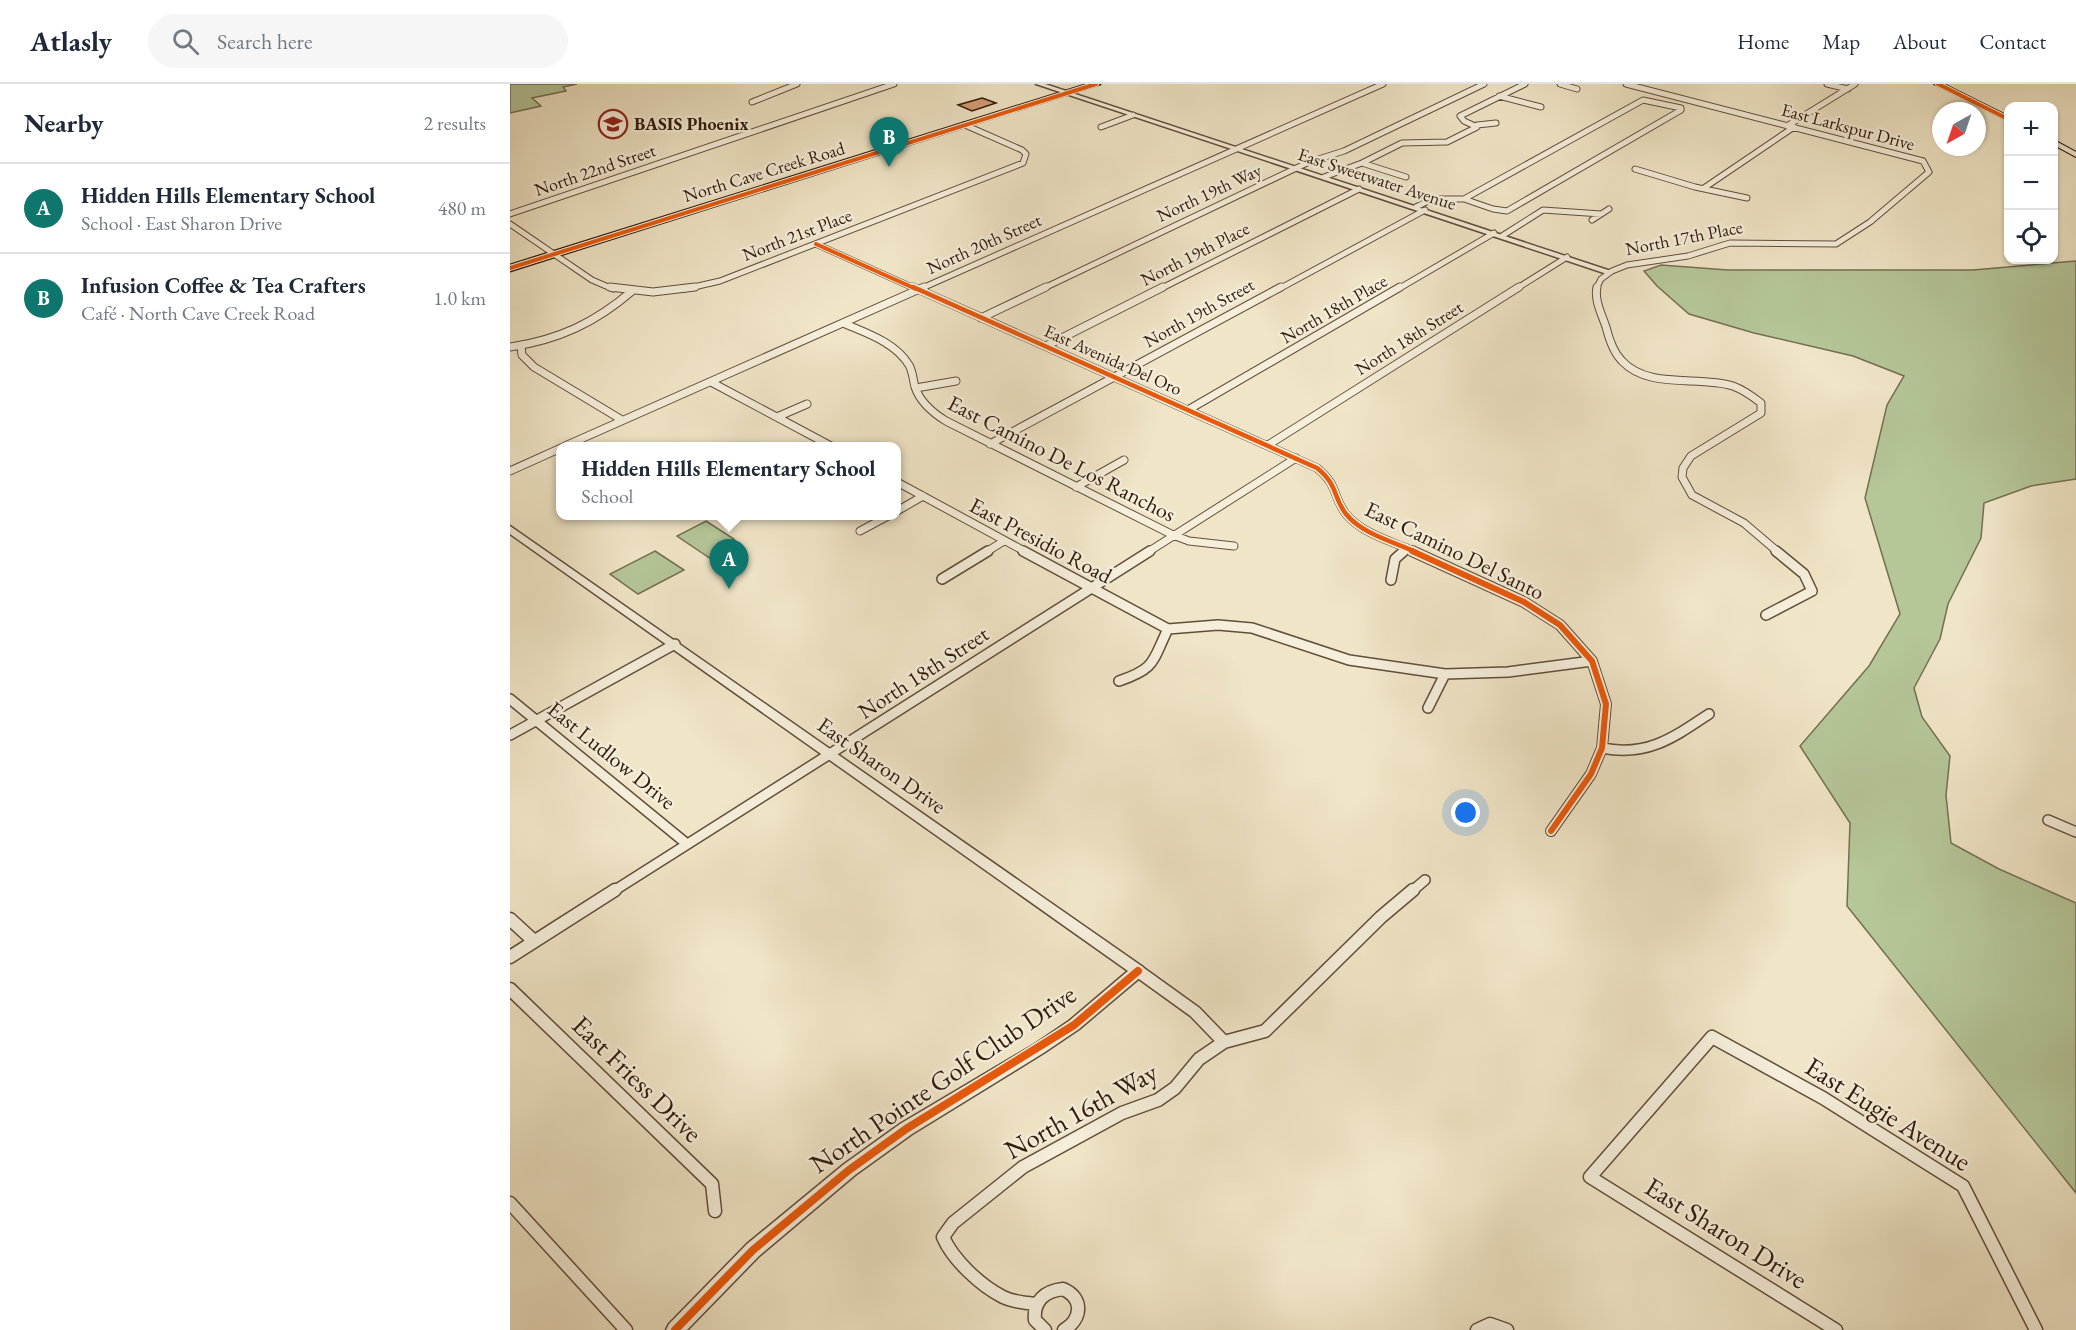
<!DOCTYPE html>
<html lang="en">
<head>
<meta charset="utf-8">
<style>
  :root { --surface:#fff; --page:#f6f6f7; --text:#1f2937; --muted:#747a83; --line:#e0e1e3; --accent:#0f766e }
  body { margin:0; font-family:"EB Garamond",serif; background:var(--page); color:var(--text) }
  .controls { position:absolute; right:18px; top:18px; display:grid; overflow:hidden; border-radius:12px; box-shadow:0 2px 4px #0004 }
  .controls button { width:54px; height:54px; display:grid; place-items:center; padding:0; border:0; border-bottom:2px solid var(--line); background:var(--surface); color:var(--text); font:30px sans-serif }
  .compass { position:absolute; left:1422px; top:18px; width:54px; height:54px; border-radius:50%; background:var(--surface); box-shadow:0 2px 4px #0004; rotate:220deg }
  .you { position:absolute; left:956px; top:729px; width:21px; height:21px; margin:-15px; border:4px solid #fff; border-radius:50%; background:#1a73e8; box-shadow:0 0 0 9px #1a73e833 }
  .badge { display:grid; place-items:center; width:39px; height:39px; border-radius:50%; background:var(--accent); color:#fff; font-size:20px; font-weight:700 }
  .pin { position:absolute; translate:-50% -50px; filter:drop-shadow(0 2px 3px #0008) }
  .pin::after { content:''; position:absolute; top:32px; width:21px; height:18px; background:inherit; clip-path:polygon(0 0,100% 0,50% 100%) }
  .popup { position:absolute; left:46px; top:358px; width:345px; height:78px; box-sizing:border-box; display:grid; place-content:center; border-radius:12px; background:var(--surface); filter:drop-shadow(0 2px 4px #0005); font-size:20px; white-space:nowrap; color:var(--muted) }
  .popup b { font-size:22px; color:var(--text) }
  .popup::after { content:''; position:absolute; left:50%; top:100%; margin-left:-12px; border:12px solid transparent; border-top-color:var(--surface) }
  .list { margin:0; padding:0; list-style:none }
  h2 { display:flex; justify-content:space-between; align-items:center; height:78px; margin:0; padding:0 24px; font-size:26px }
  h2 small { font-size:20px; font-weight:400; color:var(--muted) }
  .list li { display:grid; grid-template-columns:39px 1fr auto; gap:18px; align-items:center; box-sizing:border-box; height:90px; padding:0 24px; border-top:2px solid var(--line) }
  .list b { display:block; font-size:22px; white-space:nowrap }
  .list p { margin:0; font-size:20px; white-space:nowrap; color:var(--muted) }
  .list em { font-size:20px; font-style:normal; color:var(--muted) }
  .icon { flex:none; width:33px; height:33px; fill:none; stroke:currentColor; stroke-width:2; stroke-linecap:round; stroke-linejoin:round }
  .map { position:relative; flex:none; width:1566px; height:1246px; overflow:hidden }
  header { display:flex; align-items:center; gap:36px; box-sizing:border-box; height:84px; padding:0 30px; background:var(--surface); border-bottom:2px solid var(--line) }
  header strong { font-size:28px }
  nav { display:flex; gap:33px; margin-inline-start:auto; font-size:21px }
  .search { width:420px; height:54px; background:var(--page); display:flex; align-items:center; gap:15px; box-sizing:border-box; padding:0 21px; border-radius:33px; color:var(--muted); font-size:22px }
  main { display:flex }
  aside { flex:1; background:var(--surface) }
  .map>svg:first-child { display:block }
  .green { fill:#b5c699; stroke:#737052; stroke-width:1.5 }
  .building { fill:#d49c75; stroke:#311a0b; stroke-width:1.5 }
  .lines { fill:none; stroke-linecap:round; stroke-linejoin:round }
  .minor-far3-casing { stroke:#614d3a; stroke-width:7 }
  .minor-far2-casing { stroke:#614d3a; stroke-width:9 }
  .minor-far1-casing { stroke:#614d3a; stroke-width:12 }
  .minor-casing { stroke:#614d3a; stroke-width:15 }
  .tertiary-casing { stroke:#614d3a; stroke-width:3 }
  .secondary-casing { stroke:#311a0b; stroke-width:2 }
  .primary-casing { stroke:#311a0b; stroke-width:3 }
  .minor-far3 { stroke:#f5eedb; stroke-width:5 }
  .minor-far2 { stroke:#f5eedb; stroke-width:7 }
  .minor-far1 { stroke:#f5eedb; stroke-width:9 }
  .minor { stroke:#f5eedb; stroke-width:12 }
  .tertiary { fill:#f5eedb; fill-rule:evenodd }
  .secondary { fill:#f5eedb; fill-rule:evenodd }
  .primary { fill:#f0e5c7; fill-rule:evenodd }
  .cycleway-far3-casing { stroke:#f5eedb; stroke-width:6 }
  .cycleway-far2-casing { stroke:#f5eedb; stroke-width:8 }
  .cycleway-far1-casing { stroke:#f5eedb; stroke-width:10 }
  .cycleway-casing { stroke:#f5eedb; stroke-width:11 }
  .cycleway-far3 { stroke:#e8590c; stroke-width:4 }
  .cycleway-far2 { stroke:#e8590c; stroke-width:4.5 }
  .cycleway-far1 { stroke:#e8590c; stroke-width:6 }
  .cycleway { stroke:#e8590c; stroke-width:8 }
  .labels { text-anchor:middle; stroke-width:5; stroke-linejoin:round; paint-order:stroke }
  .far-poi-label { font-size:18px; font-weight:bold; fill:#311a0b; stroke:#f5eedb; text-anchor:start }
  .far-street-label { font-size:18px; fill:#311a0b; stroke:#f5eedb }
  .street-label { font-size:22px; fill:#311a0b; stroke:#f5eedb }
  .near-street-label { font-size:27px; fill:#311a0b; stroke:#f5eedb }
</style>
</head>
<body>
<header>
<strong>Atlasly</strong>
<div class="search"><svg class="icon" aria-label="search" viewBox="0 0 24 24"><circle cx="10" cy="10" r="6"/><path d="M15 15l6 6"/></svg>Search here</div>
<nav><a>Home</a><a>Map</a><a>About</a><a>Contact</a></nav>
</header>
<main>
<aside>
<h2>Nearby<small>2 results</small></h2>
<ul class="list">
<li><span class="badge">A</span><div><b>Hidden Hills Elementary School</b><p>School · East Sharon Drive</p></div><em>480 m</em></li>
<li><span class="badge">B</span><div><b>Infusion Coffee &amp; Tea Crafters</b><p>Café · North Cave Creek Road</p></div><em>1.0 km</em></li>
</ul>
</aside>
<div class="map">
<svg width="1566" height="1246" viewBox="0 0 1566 1246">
  <rect width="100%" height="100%" fill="#f0e5c7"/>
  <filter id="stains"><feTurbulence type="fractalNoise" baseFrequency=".00333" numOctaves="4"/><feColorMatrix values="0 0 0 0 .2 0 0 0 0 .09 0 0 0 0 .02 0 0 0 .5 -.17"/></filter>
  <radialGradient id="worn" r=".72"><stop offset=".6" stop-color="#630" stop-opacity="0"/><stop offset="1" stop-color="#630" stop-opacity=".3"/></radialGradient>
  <path class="green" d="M0,0H67L53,3L56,7L22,14L31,22L0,29Z
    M1566,177V395L1521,402L1474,419L1471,454L1438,520L1430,555L1404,604L1412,633L1440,672L1436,711L1441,759L1489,785L1566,819V1109L1337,822L1340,739L1290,662L1359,582L1390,530L1355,414L1377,321L1394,292L1343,272L1244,249L1179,230L1147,202L1134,187L1151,181L1218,186H1463Z
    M196,437L224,455L228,461L201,475L167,452Z
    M145,467L174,486L128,510L100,490Z"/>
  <path class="building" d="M472,14L486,19L462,27L448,21Z"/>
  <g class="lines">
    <g class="minor-far3-casing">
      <path id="minor-far3" d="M1050,0L1067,5
        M1116,0L1413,77
        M1317,0L1338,5
        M989,12L1031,23
        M1133,16L1171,24V26L997,127L983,125L954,115Z
        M242,18L287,0
        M967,41L986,39
        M1277,42L1345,0
        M591,43L623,31
        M852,79L896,93
        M1125,85L1185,103L1237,114
        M814,93L852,79L892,59L937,58L967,43L954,37L950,32L1015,0
        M1194,104L1284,43
        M906,123L922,115H954
        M0,130L384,0
        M1082,136L1099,125
        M0,140L82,196L103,205
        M992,152L1033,126L1091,130
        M306,160L406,205
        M175,205L210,197L513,79L516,70L512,66L455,41
        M410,205L873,0
        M532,205L799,78L834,67L974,0
        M650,205L849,105
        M769,205L915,126
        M888,205L984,149
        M1006,205L1057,173
        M1086,205L1091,195L1102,187L1117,181L1178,172L1220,159L1326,160L1360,138L1419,88L1413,77"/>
    </g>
    <g class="minor-far2-casing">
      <path id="minor-far2" d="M100,203L143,208L185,203
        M403,203L807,384C829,402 822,412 836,430C852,450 884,458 906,468
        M1087,203C1084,216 1092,231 1096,243C1099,255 1103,268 1112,277C1139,306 1189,291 1223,302C1234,306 1242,312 1251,319V329L1181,372L1173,384L1172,393L1182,411L1234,439L1268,468
        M471,234L536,203
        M333,239C356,249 385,258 399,281C403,288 403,296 405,303C410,318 423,329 436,337L663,451L679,457L724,462
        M11,262L12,271L24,283L112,336
        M536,262L653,203
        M0,263C48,256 85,239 122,207
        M201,298L321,362
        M406,304L446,297
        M678,326L890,203
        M267,333L297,320
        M480,360L771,203
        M758,361L1009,203
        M55,362L414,203
        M0,387L51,364
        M387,398L516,468
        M566,403L614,376
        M387,427L413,412
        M350,447L378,432
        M476,468L494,457
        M638,468L786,374
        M893,468L897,464"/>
    </g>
    <g class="minor-far1-casing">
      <path id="minor-far1" d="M513,467L658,545L708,541L742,544L839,576L935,590L998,588L1082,577
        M902,467L1014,518L1050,541L1082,577L1096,620L1092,664L1081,690L1041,747
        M432,495L478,467
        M881,496L885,475L894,467
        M1256,531L1302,507L1294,490L1266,467
        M609,597C647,584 642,577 658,545
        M0,615L177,760
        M918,624L935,590
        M0,651L165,560
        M1092,664C1137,673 1163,654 1199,630
        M1538,736L1566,748
        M102,808L640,467
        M901,808L915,796"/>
    </g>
    <g class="minor-casing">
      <path id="minor" d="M0,835L24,857
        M0,873L105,806
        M628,887L685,928L714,958
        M0,905L202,1100L205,1127
        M0,1119L116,1246
        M526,1220C515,1219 503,1218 493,1213C471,1202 443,1176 433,1153L443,1139L513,1083L612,1029L648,1016L665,1004L689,975L714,958L755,947L871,833L903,806
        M535,1246L525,1236C523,1217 535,1207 553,1205C574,1214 572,1235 554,1246
        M967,1246L980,1240L997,1246
        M1326,1246L1080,1093L1202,953L1313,1014L1453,1102L1526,1246"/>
    </g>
    <g class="tertiary-casing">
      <path id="tertiary" d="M526,0H535L1104,188L1097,190Z
        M0,442L633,883L635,887L633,891L569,945L535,968L402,1050L345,1091L249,1172L177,1246H156L159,1240L237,1160L333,1081L390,1040L525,960L559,937L618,887L0,450Z"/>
    </g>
    <g class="secondary-casing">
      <path id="secondary" d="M1424,0H1434L1498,32V37Z
        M1544,56L1566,68V73L1544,61Z"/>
    </g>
    <g class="primary-casing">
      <path id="primary" d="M578,0H590L0,187V181Z"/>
    </g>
    <use href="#minor-far3" class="minor-far3"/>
    <use href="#minor-far2" class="minor-far2"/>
    <use href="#minor-far1" class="minor-far1"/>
    <use href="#minor" class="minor"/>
    <use href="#tertiary" class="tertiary"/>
    <use href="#secondary" class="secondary"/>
    <use href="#primary" class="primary"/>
    <g class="cycleway-far3-casing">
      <path id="cycleway-far3" d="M1428,0L1498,35
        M306,160L406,205
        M0,184L586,0"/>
    </g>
    <g class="cycleway-far2-casing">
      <path id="cycleway-far2" d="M403,203L807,384C829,402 822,412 836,430C852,450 884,458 906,468"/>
    </g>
    <g class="cycleway-far1-casing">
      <path id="cycleway-far1" d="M902,467L1014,518L1050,541L1082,577L1096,620L1092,664L1081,690L1041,747"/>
    </g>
    <g class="cycleway-casing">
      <path id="cycleway" d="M165,1246L243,1166L339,1086L396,1045L564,941L628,887"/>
    </g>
    <use href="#cycleway-far3" class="cycleway-far3"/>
    <use href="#cycleway-far2" class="cycleway-far2"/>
    <use href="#cycleway-far1" class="cycleway-far1"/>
    <use href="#cycleway" class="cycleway"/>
  </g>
  <defs>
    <g id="school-ring" transform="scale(1.5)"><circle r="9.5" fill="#f5eedb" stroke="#8f2418" stroke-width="1.5"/><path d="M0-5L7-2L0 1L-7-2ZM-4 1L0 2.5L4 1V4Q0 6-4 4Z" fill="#8f2418"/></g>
  </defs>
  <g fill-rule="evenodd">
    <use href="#school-ring" x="103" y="40"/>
  </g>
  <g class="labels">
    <g class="far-poi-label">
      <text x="124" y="46">BASIS Phoenix</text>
    </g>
    <g class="far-street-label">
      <text transform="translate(1338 43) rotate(15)" y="6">East Larkspur Drive</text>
      <text transform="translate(85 86) rotate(-19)" y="6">North 22nd Street</text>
      <text transform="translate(254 88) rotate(-17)" y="6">North Cave Creek Road</text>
      <text transform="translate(867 95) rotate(18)" y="6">East Sweetwater Avenue</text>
      <text transform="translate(699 109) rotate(-25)" y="6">North 19th Way</text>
      <text transform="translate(287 151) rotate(-21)" y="6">North 21st Place</text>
      <text transform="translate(1174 154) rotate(-11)" y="6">North 17th Place</text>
      <text transform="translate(474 160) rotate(-24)" y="6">North 20th Street</text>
      <text transform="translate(685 170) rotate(-27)" y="6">North 19th Place</text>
      <text transform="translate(824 225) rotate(-30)" y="6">North 18th Place</text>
      <text transform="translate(689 229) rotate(-29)" y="6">North 19th Street</text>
      <text transform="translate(899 254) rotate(-32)" y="6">North 18th Street</text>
      <text transform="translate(603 276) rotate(24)" y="6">East Avenida Del Oro</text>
    </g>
    <g class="street-label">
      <text transform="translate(552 374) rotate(27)" y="8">East Camino De Los Ranchos</text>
      <text transform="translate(531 456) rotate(28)" y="8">East Presidio Road</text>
      <text transform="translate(945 466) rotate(26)" y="8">East Camino Del Santo</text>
      <text transform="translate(413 588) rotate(-33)" y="8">North 18th Street</text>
      <text transform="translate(102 671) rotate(39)" y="8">East Ludlow Drive</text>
      <text transform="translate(372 681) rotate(35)" y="8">East Sharon Drive</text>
    </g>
    <g class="near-street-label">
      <text transform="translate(127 995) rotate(44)" y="9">East Friess Drive</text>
      <text transform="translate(433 995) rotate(-34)" y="9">North Pointe Golf Club Drive</text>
      <text transform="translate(571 1027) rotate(-29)" y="9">North 16th Way</text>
      <text transform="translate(1378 1030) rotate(32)" y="9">East Eugie Avenue</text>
      <text transform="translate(1216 1149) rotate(32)" y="9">East Sharon Drive</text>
    </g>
  </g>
  <rect width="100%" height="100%" filter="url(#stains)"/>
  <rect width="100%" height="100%" fill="url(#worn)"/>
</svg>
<div class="controls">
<button>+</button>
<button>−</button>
<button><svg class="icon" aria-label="locate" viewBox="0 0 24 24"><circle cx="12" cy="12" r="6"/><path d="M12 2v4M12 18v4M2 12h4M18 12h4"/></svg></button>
</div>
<svg class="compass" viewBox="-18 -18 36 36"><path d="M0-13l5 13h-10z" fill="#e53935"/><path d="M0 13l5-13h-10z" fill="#747a83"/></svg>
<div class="you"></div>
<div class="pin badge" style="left:219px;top:505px">A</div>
<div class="popup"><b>Hidden Hills Elementary School</b>School</div>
<div class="pin badge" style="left:379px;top:83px">B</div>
</div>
</main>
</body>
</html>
